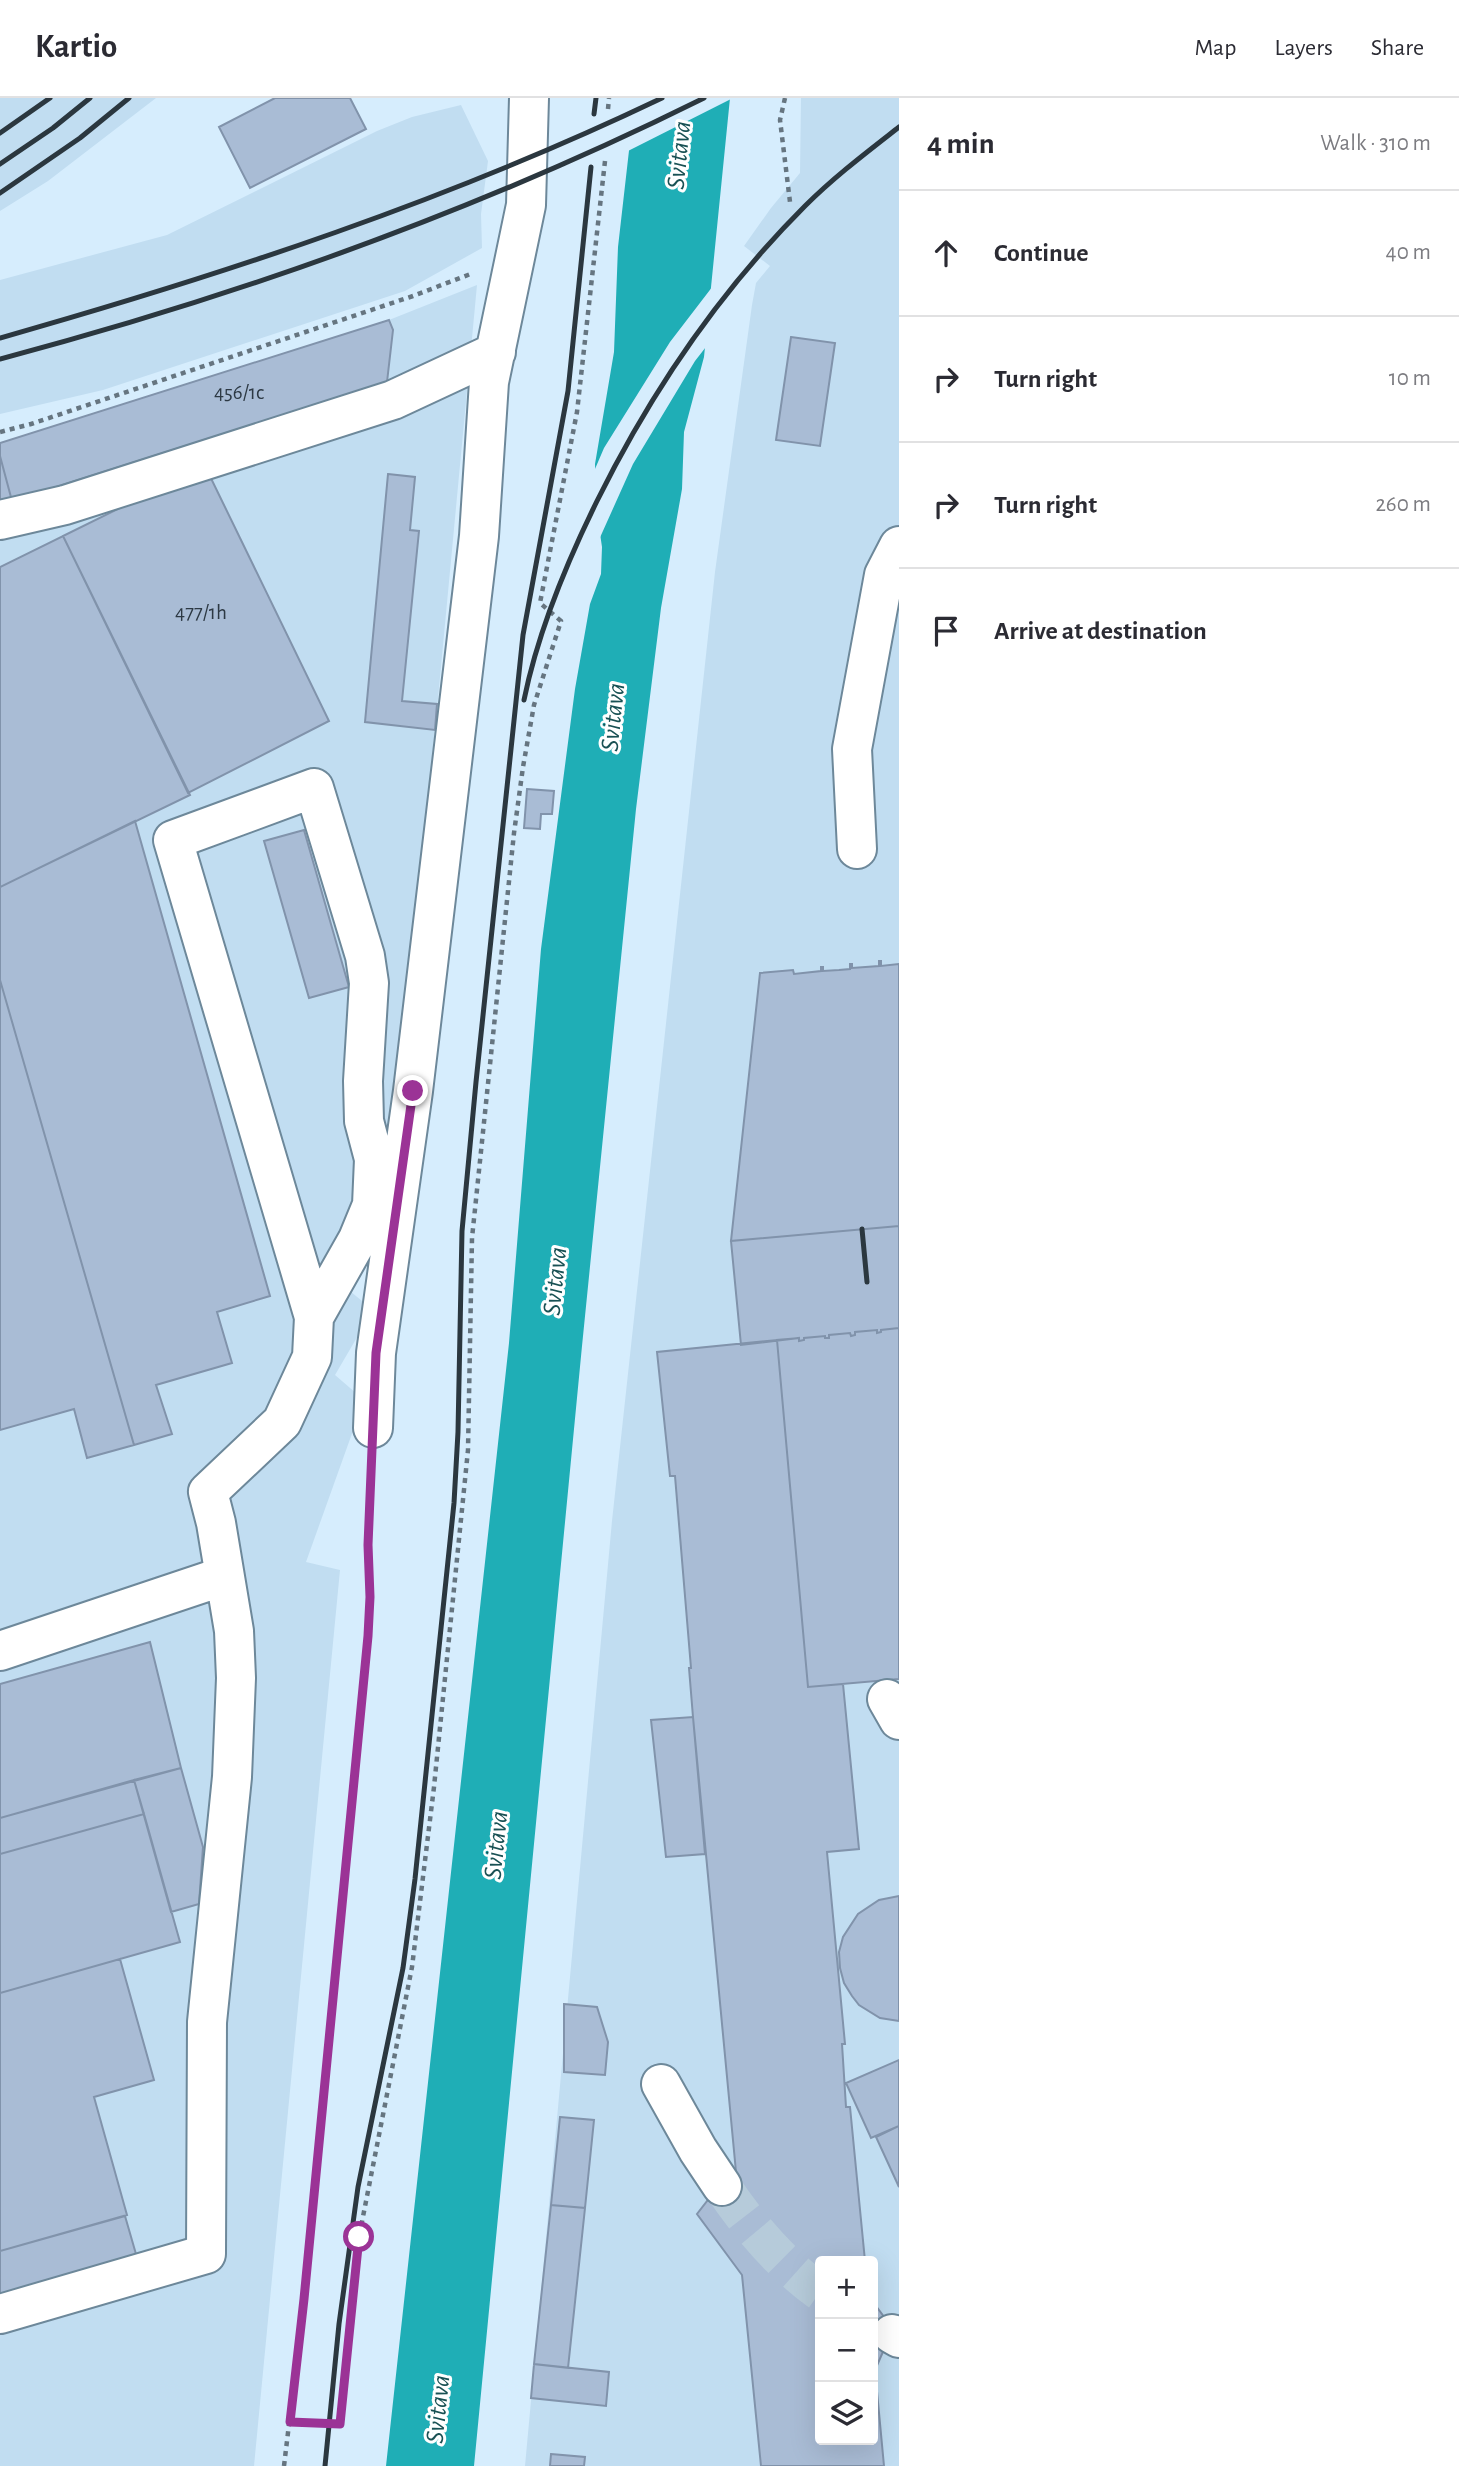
<!DOCTYPE html>
<html lang="en">
<head>
<meta charset="utf-8">
<style>
  :root { --surface:#fff; --page:#f7f7f7; --text:#2b2b33; --muted:#7c7c81; --line:#e1e1e2 }
  body { margin:0; font-family:"Alegreya Sans",sans-serif; background:var(--page); color:var(--text) }
  .controls { position:absolute; right:21px; bottom:21px; display:grid; overflow:hidden; border-radius:7px; box-shadow:0 7px 28px #0002 }
  .controls button { width:63px; height:63px; display:grid; place-items:center; padding:0; border:0; border-bottom:2px solid var(--line); background:var(--surface); color:var(--text); font:35px sans-serif }
  .stop { position:absolute; width:21px; height:21px; margin:-16px; border:5px solid #9b3396; border-radius:50%; background:#fff }
  .stop.end { background:#9b3396; border-color:#fff; box-shadow:0 2px 7px #0008 }
  .list { margin:0; padding:0; list-style:none }
  h2 { display:flex; justify-content:space-between; align-items:center; height:91px; margin:0; padding:0 28px; font-size:30px }
  h2 small { font-size:23px; font-weight:400; color:var(--muted) }
  .list li { display:grid; grid-template-columns:46px 1fr auto; gap:21px; align-items:center; box-sizing:border-box; height:126px; padding:0 28px; border-top:2px solid var(--line) }
  .list b { display:block; font-size:26px; white-space:nowrap }
  .list em { font-size:23px; font-style:normal; color:var(--muted) }
  .icon { flex:none; width:38px; height:38px; fill:none; stroke:currentColor; stroke-width:2; stroke-linecap:round; stroke-linejoin:round }
  .map { position:relative; flex:none; width:899px; height:2368px; overflow:hidden }
  header { display:flex; align-items:center; gap:42px; box-sizing:border-box; height:98px; padding:0 35px; background:var(--surface); border-bottom:2px solid var(--line) }
  header strong { font-size:33px }
  nav { display:flex; gap:38px; margin-inline-start:auto; font-size:24px }
  main { display:flex }
  aside { flex:1; background:var(--surface) }
  .map>svg:first-child { display:block }
  .built { fill:#c1ddf1; fill-rule:evenodd }
  .water { fill:#1faeb6 }
  .pier { fill:#d6edfd }
  .building { fill:#a9bcd5; stroke:#8193ab; stroke-width:2 }
  .lines { fill:none; stroke-linecap:round; stroke-linejoin:round }
  .minor-tunnel { stroke:#b6cbda; stroke-width:38; stroke-dasharray:38 19; stroke-linecap:butt }
  .minor-casing { stroke:#6d889a; stroke-width:42 }
  .path { stroke:#667580; stroke-width:4.5; stroke-dasharray:5 5; stroke-linecap:butt }
  .minor { stroke:#fff; stroke-width:38 }
  .rail { stroke:#2b373f; stroke-width:5 }
  .route { stroke:#9b3396; stroke-width:9 }
  .labels { text-anchor:middle; stroke-width:6; stroke-linejoin:round; paint-order:stroke }
  .number-label { font-size:21px; fill:#2d3944 }
  .water-label { font-size:26px; font-style:italic; fill:#195154; stroke:#fff }
</style>
</head>
<body>
<header>
<strong>Kartio</strong>
<nav><a>Map</a><a>Layers</a><a>Share</a></nav>
</header>
<main>
<div class="map">
<svg width="899" height="2368" viewBox="0 0 899 2368">
  <rect width="100%" height="100%" fill="#d6edfd"/>
  <path class="built" d="M0,0H156L48,83L0,113Z
    M801,0H899V2368H525L612,1423L715,474L752,207L756,185L770,168L744,148L771,110L800,75ZM820,2163H873V2342H820Z
    M461,7L488,63L481,116L482,150L405,193L103,292L0,316V182L167,137L377,33L412,19Z
    M477,187L435,632L380,1129L345,1189L373,1212L335,1277L364,1302L306,1464L340,1472L254,2368H0V345L389,222Z"/>
  <path class="water" d="M635,0H730L704,259L684,334L682,391L661,510L636,711L582,1248L474,2368H386L509,1245L541,851L575,591L590,506L601,476L602,449L597,415L595,366L614,254L618,149Z"/>
  <path class="pier" d="M632,0H733L626,54Z
    M716,184L709,245L695,263L633,366L598,444L593,415L592,378L604,350L670,244Z"/>
  <path class="building" d="M275,0H350L366,31L250,90L219,29Z
    M389,222L393,232L387,284L12,403L0,358V345Z
    M791,239L835,245L820,348L776,342Z
    M0,358L12,403L0,406Z
    M205,368L329,623L188,695L63,438Z
    M388,376L415,379L410,432L419,433L402,603L437,606L435,632L365,624Z
    M63,438L190,697L0,789V469Z
    M527,691L554,693L552,716H541L540,731L524,730Z
    M135,723L270,1198L217,1214L232,1265L156,1287L172,1336L134,1347L0,882V789Z
    M304,732L349,889L309,900L264,743Z
    M879,863H881V868L899,866V1128L731,1143L760,875L793,872L794,876L821,873V869H823V873L839,872L850,871V866H852V870L879,868Z
    M0,882L134,1347L87,1360L74,1311L0,1332Z
    M899,1128V1230L881,1232V1234L877,1235V1232L855,1234V1237L851,1238L850,1235L829,1237V1240H825V1238L804,1240V1242L799,1243V1240L741,1247L731,1143Z
    M899,1230V1581L808,1589L777,1242L799,1240V1243L804,1242V1240L825,1238V1240H829V1237L850,1235L851,1238L855,1237V1234L877,1232V1235L881,1234V1232Z
    M777,1242L808,1589L843,1586L859,1751L827,1754L845,1946H842L846,2009H850L865,2163H820V2342H873V2204L893,2231L875,2272L884,2368H761L742,2177L697,2116L711,2098L736,2074L693,1619L689,1570H691L675,1378H670L657,1254Z
    M150,1544L181,1670L0,1720V1586Z
    M693,1619L705,1756L666,1759L651,1622Z
    M181,1670L203,1749L199,1806L171,1814L134,1682Z
    M134,1682L144,1716L0,1756V1720Z
    M144,1716L180,1844L0,1895V1756Z
    M899,1798V1923L880,1920L859,1907L852,1898L844,1885L840,1870L839,1854L843,1839L858,1816L879,1802Z
    M120,1861L154,1982L94,1999L127,2117L0,2153V1895Z
    M564,1906L597,1909L608,1944L605,1977L564,1974Z
    M899,1962V2028L871,2040L846,1985Z
    M560,2019L594,2022L585,2110L551,2107Z
    M899,2028V2089L876,2039Z
    M551,2107L585,2110L568,2270L534,2266Z
    M125,2118L138,2163L0,2201V2153Z
    M534,2266L609,2274L606,2308L531,2300Z
    M551,2356L585,2359L584,2368H550Z"/>
  <g class="lines">
    <path class="minor-tunnel" d="M722,2088C748,2127 782,2167 820,2194"/>
    <g class="minor-casing">
      <path id="minor" d="M0,422L65,407L393,302L496,254
        M857,751L852,651L884,477L899,448
        M373,1330L376,1255L413,993L479,438L489,284L526,107L529,0
        M0,1553L224,1478
        M887,1601L899,1622
        M661,1986L698,2052L722,2088
        M0,2216L206,2156L207,1924L232,1679L236,1580L234,1533L216,1425L208,1394L282,1324L312,1259L314,1219L173,742L314,690L365,858L369,885L363,983L364,1023L374,1061L372,1107L358,1141L314,1219
        M892,2236L899,2240"/>
    </g>
    <path class="path" d="M785,0L780,22L790,104
      M608,11L609,0
      M0,334L31,326L413,198L473,175
      M290,2324L340,2326L359,2139L412,1869L434,1689L468,1352L472,1140L514,735L523,669L534,607L561,523L540,505L577,314L605,63
      M284,2368L304,2201L368,1538L371,1499L368,1447L372,1366"/>
    <use href="#minor" class="minor"/>
    <path class="rail" d="M594,16L596,0
      M0,35L50,0
      M0,66L53,30L90,0
      M0,95L80,40L129,0
      M0,240C226,176 449,102 662,0
      M0,261C242,197 479,112 704,0
      M524,602C538,533 566,466 597,403C651,294 719,194 805,108C834,79 867,54 899,29
      M862,1131L867,1184
      M325,2368L339,2226L358,2089L403,1870L415,1781L454,1405L458,1334L462,1133L476,984L523,537L568,293L591,69"/>
  </g>
  <g class="lines">
    <path class="route" d="M359,2139L340,2326L290,2324L304,2201L368,1538L370,1499L368,1447L376,1255L413,993"/>
  </g>
  <g class="labels">
    <g class="number-label">
      <text x="239" y="301">456/1c</text>
      <text x="201" y="521">477/1h</text>
    </g>
    <g class="water-label">
      <text transform="translate(678 57) rotate(-84)" y="9">Svitava</text>
      <text transform="translate(612 619) rotate(-84)" y="9">Svitava</text>
      <text transform="translate(554 1183) rotate(-84)" y="9">Svitava</text>
      <text transform="translate(495 1747) rotate(-84)" y="9">Svitava</text>
      <text transform="translate(437 2311) rotate(-84)" y="9">Svitava</text>
    </g>
  </g>
</svg>
<div class="controls">
<button>+</button>
<button>−</button>
<button><svg class="icon" aria-label="layers" viewBox="0 0 24 24"><path d="M12 4l9 5-9 5-9-5zM3 14l9 5 9-5"/></svg></button>
</div>
<div class="stop" style="left:359px;top:2139px"></div>
<div class="stop end" style="left:413px;top:993px"></div>
</div>
<aside>
<h2>4 min<small>Walk · 310 m</small></h2>
<ul class="list">
<li><svg class="icon" aria-label="ahead" viewBox="0 0 24 24"><path d="M12 20V5M6 11l6-6 6 6"/></svg><div><b>Continue</b></div><em>40 m</em></li>
<li><svg class="icon" aria-label="right" viewBox="0 0 24 24"><path d="M7 20v-9h11M14 6l5 5-5 5"/></svg><div><b>Turn right</b></div><em>10 m</em></li>
<li><svg class="icon" aria-label="right" viewBox="0 0 24 24"><path d="M7 20v-9h11M14 6l5 5-5 5"/></svg><div><b>Turn right</b></div><em>260 m</em></li>
<li><svg class="icon" aria-label="arrive" viewBox="0 0 24 24"><path d="M6 21V4h12l-3 4 3 4H6"/></svg><div><b>Arrive at destination</b></div></li>
</ul>
</aside>
</main>
</body>
</html>
